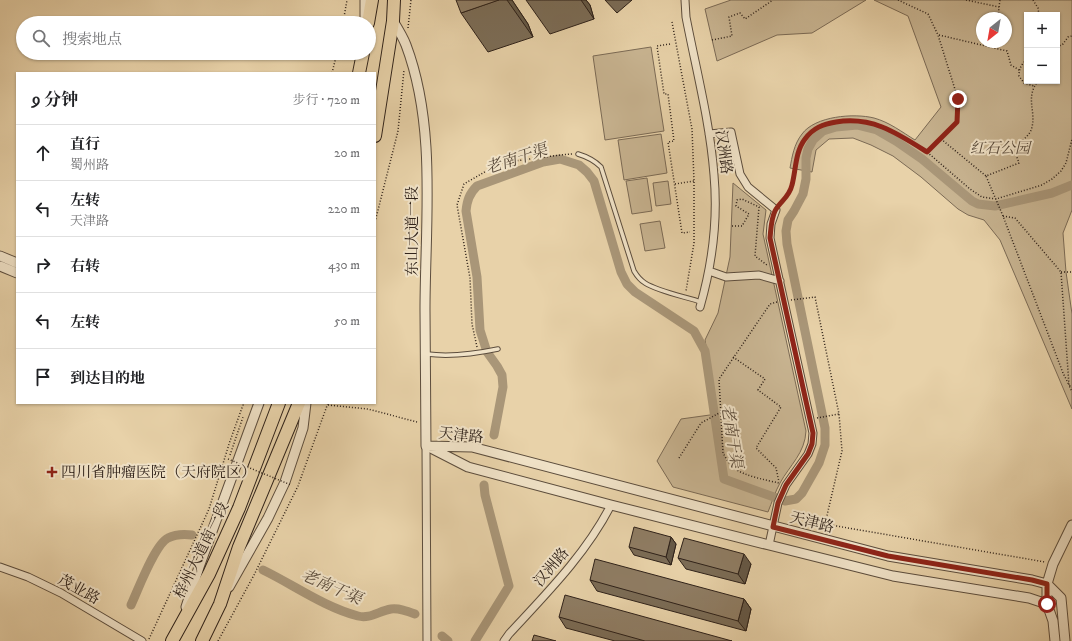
<!DOCTYPE html>
<html lang="zh">
<head>
<meta charset="utf-8">
<style>
  :root { --surface:#fff; --page:#f6f6f6; --text:#202124; --muted:#757577; --line:#e0e0e0 }
  body { margin:0; font-family:"IM FELL DW Pica","Noto Serif SC",serif; background:var(--page); color:var(--text) }
  .controls { position:absolute; right:12px; top:12px; display:grid; overflow:hidden; border-radius:0px; box-shadow:0 1px 3px #0004 }
  .controls button { width:36px; height:36px; display:grid; place-items:center; padding:0; border:0; border-bottom:1px solid var(--line); background:var(--surface); color:var(--text); font:20px sans-serif }
  .compass { position:absolute; left:976px; top:12px; width:36px; height:36px; border-radius:50%; background:var(--surface); box-shadow:0 1px 3px #0004; rotate:211deg }
  .stop { position:absolute; width:12px; height:12px; margin:-9px; border:3px solid #8f2418; border-radius:50%; background:#fff }
  .stop.end { background:#8f2418; border-color:#fff; box-shadow:0 1px 4px #0008 }
  .list { margin:0; padding:0; list-style:none }
  h2 { display:flex; justify-content:space-between; align-items:center; height:52px; margin:0; padding:0 16px; font-size:17px }
  h2 small { font-size:13px; font-weight:400; color:var(--muted) }
  .list li { display:grid; grid-template-columns:26px 1fr auto; gap:12px; align-items:center; box-sizing:border-box; height:56px; padding:0 16px; border-top:1px solid var(--line) }
  .list b { display:block; font-size:15px; white-space:nowrap }
  .list p { margin:0; font-size:13px; white-space:nowrap; color:var(--muted) }
  .list em { font-size:13px; font-style:normal; color:var(--muted) }
  .icon { flex:none; width:22px; height:22px; fill:none; stroke:currentColor; stroke-width:2; stroke-linecap:round; stroke-linejoin:round }
  .map { position:relative; flex:none; width:1072px; height:641px; overflow:hidden }
  .search { position:absolute; background:var(--surface); box-shadow:0 1px 3px #0004; left:16px; top:16px; width:360px; height:44px; display:flex; align-items:center; gap:10px; box-sizing:border-box; padding:0 14px; border-radius:22px; color:var(--muted); font-size:15px }
  .panel { position:absolute; background:var(--surface); box-shadow:0 1px 3px #0004; left:16px; top:72px; width:360px; height:332px; border-radius:0px }
  .map>svg:first-child { display:block }
  .green { fill:#c8b491; stroke:#7b6a55; fill-rule:evenodd }
  .lines { fill:none; stroke-linecap:round; stroke-linejoin:round }
  .canal { stroke:#a99678; stroke-width:9 }
  .service-casing { stroke:#5c4d3d; stroke-width:5.5 }
  .minor-casing { stroke:#5c4d3d; stroke-width:9 }
  .tertiary-casing { stroke:#5c4d3d; stroke-width:11 }
  .trunk-casing { stroke:#2e2119; stroke-width:14 }
  .path { stroke:#2e2119; stroke-width:1.5; stroke-dasharray:1 2; stroke-linecap:butt }
  .service { stroke:#f0e2c7; stroke-width:3.5 }
  .minor { stroke:#f0e2c7; stroke-width:7 }
  .tertiary { stroke:#f0e2c7; stroke-width:9 }
  .trunk { stroke:#e8d2a9; stroke-width:12 }
  .path-bridge { stroke:#2e2119; stroke-width:1.5; stroke-dasharray:1 2; stroke-linecap:butt }
  .wall { fill:#7b6c56; stroke:#2e2119 }
  .shaded-wall { fill:#645846; stroke:#2e2119 }
  .building { fill:#8f7d64; stroke:#2e2119 }
  .route { stroke:#8f2418; stroke-width:5 }
  .poi-dot { fill:#8f2418; stroke:#f0e2c7; stroke-width:1.5 }
  .labels { text-anchor:middle; stroke-width:4; stroke-linejoin:round; paint-order:stroke }
  .park-label { font-size:15px; font-style:italic; fill:#544637; stroke:#f0e2c7 }
  .street-label { font-size:15px; fill:#2e2119; stroke:#f0e2c7 }
  .poi-label { font-size:15px; fill:#2e2119; stroke:#f0e2c7; text-anchor:start }
  .water-label { font-size:16px; font-style:italic; fill:#594a3a; stroke:#f0e2c7 }
</style>
</head>
<body>
<div class="map">
<svg width="1072" height="641" viewBox="0 0 1072 641">
  <rect width="100%" height="100%" fill="#e8d2a9"/>
  <filter id="stains"><feTurbulence type="fractalNoise" baseFrequency=".005" numOctaves="4"/><feColorMatrix values="0 0 0 0 .2 0 0 0 0 .09 0 0 0 0 .02 0 0 0 .5 -.17"/></filter>
  <radialGradient id="worn" r=".72"><stop offset=".6" stop-color="#630" stop-opacity="0"/><stop offset="1" stop-color="#630" stop-opacity=".3"/></radialGradient>
  <path class="green" d="M731,0H866L812,33L777,35L717,61L705,9Z
    M874,0H1072V210L1063,233L1066,272L1072,314V409L1000,240L984,220L968,215L958,209L921,177L893,156L871,145L853,138L829,139L816,150L812,172L790,168C792,157 794,144 802,134C815,116 854,113 874,118C889,122 902,132 915,140L941,107L908,16ZM1027,15H1057V81H1027ZM982,18H1006V42H982Z
    M651,47L664,131L605,140L593,56Z
    M661,134L667,173L624,180L618,140Z
    M647,178L652,211L632,214L626,181Z
    M668,181L671,204L656,206L653,183Z
    M733,183L766,210L763,234L806,431C805,453 790,465 780,483C775,492 772,502 768,512L673,487L657,461L681,419L717,414L705,340L718,313L730,257Z
    M660,221L665,248L645,251L640,224Z"/>
  <g class="lines">
    <path class="canal" d="M494,435L503,387L502,375L497,366L487,352L480,330L477,277L466,211C467,201 469,194 477,186L543,162L560,159L579,165L587,172L594,181L621,272L627,284L635,292L694,331L705,351L724,479L785,501L796,499L802,493L819,463L825,445V428L787,244L786,231L788,220L794,211L803,194L806,179V158L808,149L813,140L823,131L836,127L857,125L877,130L896,141L922,159L972,201L978,204L995,206L1052,193L1072,185
      M263,570C294,585 324,607 358,616C370,619 379,611 391,609C399,608 407,611 415,614
      M131,605C138,590 155,544 168,538C176,534 184,534 192,535
      M442,636L448,641
      M475,641L509,586L485,495L484,485"/>
    <g class="service-casing">
      <path id="service" d="M578,154C588,157 594,160 601,167L634,271C637,276 640,280 645,283C657,291 686,297 701,302
        M427,354C450,357 474,354 498,349"/>
    </g>
    <g class="minor-casing">
      <path id="minor" d="M685,0L686,17C696,69 710,122 714,175C718,219 712,265 700,307
        M709,134L731,132L740,174L748,187L776,210L771,224L770,238L813,433L812,444L808,454L786,485L778,503L769,545
        M709,271L726,277L759,275L780,281
        M426,446L427,641
        M0,567L28,577L61,593L142,641
        M504,641L509,634C546,594 586,554 611,505"/>
    </g>
    <g class="tertiary-casing">
      <path id="tertiary" d="M365,17V0
        M394,19L393,21C398,29 403,37 406,45C437,127 425,224 425,310C425,355 426,400 426,446
        M0,256L17,263
        M0,266L17,273
        M426,446L472,447L888,556L1032,580L1047,584L1061,598L1065,641
        M429,447L468,467L611,505L769,545L893,576L1029,598L1047,604L1053,621L1055,641
        M229,587L268,518L285,482L303,428L306,403
        M1047,604V584L1053,564L1072,525
        M186,607L199,567L259,403"/>
    </g>
    <g class="trunk-casing">
      <path id="trunk" d="M368,23L372,0
        M359,73L363,53
        M375,136L393,21L394,0
        M172,641L209,574L239,508L279,403
        M202,641L220,604L239,547L299,403"/>
    </g>
    <path class="path" d="M898,0L928,14L938,35L958,99L957,122L927,152
      M966,0L999,7L998,18
      M1033,0L1038,8L1039,15
      M999,7L1000,0
      M672,22L692,129L694,181V243L686,291
      M343,23L347,0
      M408,28L411,0
      M939,35L1007,51L1011,65L1019,70
      M712,40L732,36L729,17L740,13L745,19L773,0
      M670,44L657,46L664,94H668L674,141L668,142L682,233L690,232
      M1057,47L1063,44L1068,37L1072,36
      M1027,60C1021,64 1019,69 1019,76L1024,83L1034,86
      M332,73L337,53
      M1038,81C1025,98 1036,110 1032,127C1030,138 1017,141 1015,152L1019,163L986,176L1003,216L1063,373L1069,385L1072,387
      M941,139L986,176
      M675,184L694,181
      M781,204L787,197L792,186L798,151L805,139L812,130L823,124L857,120L880,125L899,135L927,152L970,189L982,197L996,199L1042,185L1052,179L1061,171L1066,163L1072,139
      M1003,216L1015,218L1061,272L1069,385L1072,392
      M375,222L398,131L404,70
      M732,226H742L749,214L736,206L737,200L742,199L759,207L755,256L767,265
      M1061,272H1072
      M791,300L815,297L839,414L842,451L825,524L1045,562
      M777,302L770,304L719,379L723,453C726,458 729,464 734,468C744,476 766,480 779,483
      M477,347L472,324L470,278L457,205L464,184L500,163L560,155L572,154
      M733,357L765,379L758,390L781,407L756,448L776,468L779,482
      M328,405L368,409L417,422
      M817,418L839,414
      M230,455L243,417
      M679,458L701,423L721,412
      M149,639L209,509L230,441L243,405L242,403
      M218,641L254,575L298,486L328,403"/>
    <use href="#service" class="service"/>
    <use href="#minor" class="minor"/>
    <use href="#tertiary" class="tertiary"/>
    <use href="#trunk" class="trunk"/>
    <path class="path-bridge" d="M228,459L291,485"/>
  </g>
  <path class="wall" d="M498,0H512L528,24L533,37L488,52L461,13Z
    M526,0H586L590,5L594,19L550,34Z
    M605,0H632L617,13Z
    M671,537L676,544L671,565L634,555L629,547Z
    M678,558L751,564L745,584L686,569Z
    M590,580L744,599L751,609L746,631L597,591Z
    M559,617L732,641H615L566,628Z"/>
  <path class="shaded-wall" d="M507,0H512L528,24L533,37Z
    M581,0H586L590,5L594,19Z
    M671,537L676,544L671,565L666,557Z
    M744,554L751,564L745,584L738,574Z
    M744,599L751,609L746,631L738,621Z"/>
  <path class="building" d="M456,0H499L461,13Z
    M634,527L671,537L666,557L629,547Z
    M684,538L744,554L738,574L678,558Z
    M595,559L744,599L738,621L590,580Z
    M565,595L732,641H645L559,617Z
    M534,635L556,641H532Z"/>
  <g class="lines">
    <path class="route" d="M958,99L957,122L927,152C897,133 872,116 836,122C823,124 813,128 805,139C795,152 796,170 792,185C789,198 780,201 775,211C771,219 771,229 770,238L813,433L812,444L808,454L786,485L778,503L773,527L888,556L1032,580L1047,584V604"/>
  </g>
  <path class="poi-dot" d="M50 466h4v4h4v4h-4v4h-4v-4h-4v-4h4z"/>
  <g class="labels">
    <g class="park-label">
      <text x="1000" y="153">红石公园</text>
    </g>
    <g class="street-label">
      <text transform="translate(724 152) rotate(82)" y="5">汉洲路</text>
      <text transform="translate(412 231) rotate(-90)" y="5">东山大道一段</text>
      <text transform="translate(461 435) rotate(6)" y="5">天津路</text>
      <text transform="translate(812 522) rotate(14)" y="5">天津路</text>
      <text transform="translate(201 550) rotate(-64)" y="5">梓州大道南一段</text>
      <text transform="translate(551 567) rotate(-50)" y="5">汉洲路</text>
      <text transform="translate(79 589) rotate(29)" y="5">茂业路</text>
    </g>
    <g class="poi-label">
      <text x="61" y="477">四川省肿瘤医院（天府院区）</text>
    </g>
    <g class="water-label">
      <text transform="translate(516 158) rotate(-18)" y="6">老南干渠</text>
      <text transform="translate(733 436) rotate(81)" y="6">老南干渠</text>
      <text transform="translate(332 586) rotate(24)" y="6">老南干渠</text>
    </g>
  </g>
  <rect width="100%" height="100%" filter="url(#stains)"/>
  <rect width="100%" height="100%" fill="url(#worn)"/>
</svg>
<div class="controls">
<button>+</button>
<button>−</button>
</div>
<svg class="compass" viewBox="-18 -18 36 36"><path d="M0-13l5 13h-10z" fill="#e53935"/><path d="M0 13l5-13h-10z" fill="#757577"/></svg>
<div class="stop" style="left:1047px;top:604px"></div>
<div class="stop end" style="left:958px;top:99px"></div>
<div class="search"><svg class="icon" aria-label="search" viewBox="0 0 24 24"><circle cx="10" cy="10" r="6"/><path d="M15 15l6 6"/></svg>搜索地点</div>
<section class="panel">
<h2>9 分钟<small>步行 · 720 m</small></h2>
<ul class="list">
<li><svg class="icon" aria-label="ahead" viewBox="0 0 24 24"><path d="M12 20V5M6 11l6-6 6 6"/></svg><div><b>直行</b><p>蜀州路</p></div><em>20 m</em></li>
<li><svg class="icon" aria-label="left" viewBox="0 0 24 24"><path d="M17 20v-9H6M10 6l-5 5 5 5"/></svg><div><b>左转</b><p>天津路</p></div><em>220 m</em></li>
<li><svg class="icon" aria-label="right" viewBox="0 0 24 24"><path d="M7 20v-9h11M14 6l5 5-5 5"/></svg><div><b>右转</b></div><em>430 m</em></li>
<li><svg class="icon" aria-label="left" viewBox="0 0 24 24"><path d="M17 20v-9H6M10 6l-5 5 5 5"/></svg><div><b>左转</b></div><em>50 m</em></li>
<li><svg class="icon" aria-label="arrive" viewBox="0 0 24 24"><path d="M6 21V4h12l-3 4 3 4H6"/></svg><div><b>到达目的地</b></div></li>
</ul>
</section>
</div>
</body>
</html>
